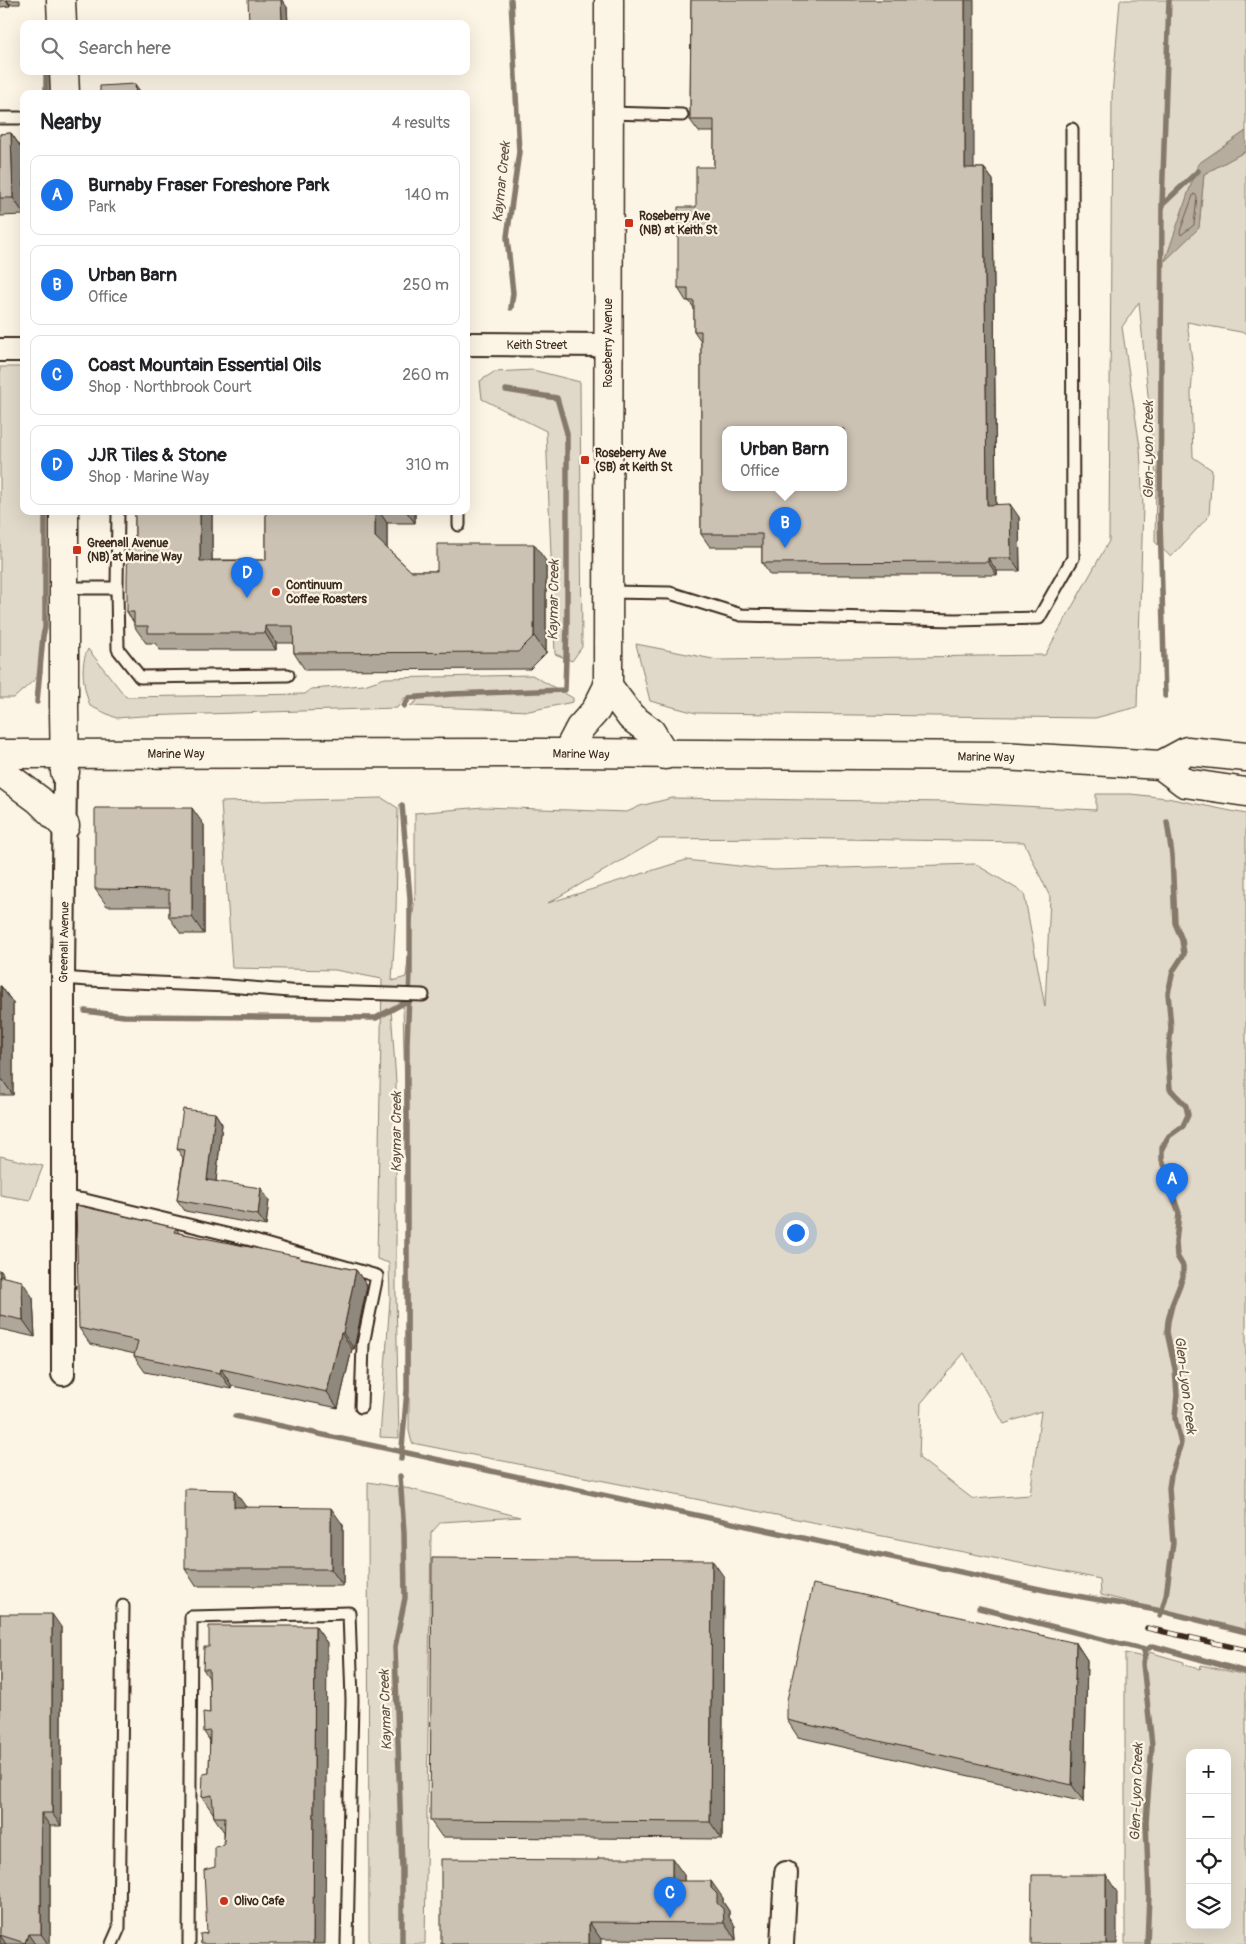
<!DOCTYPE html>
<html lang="en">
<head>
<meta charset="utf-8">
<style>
  :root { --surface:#fff; --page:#f2f2f2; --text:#202124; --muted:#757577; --line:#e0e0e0; --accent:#1a73e8 }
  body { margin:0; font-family:Pangolin,sans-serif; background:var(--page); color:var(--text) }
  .controls { position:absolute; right:15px; bottom:15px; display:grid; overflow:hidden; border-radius:10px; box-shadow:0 5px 20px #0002 }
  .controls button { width:45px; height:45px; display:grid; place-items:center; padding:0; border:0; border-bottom:1px solid var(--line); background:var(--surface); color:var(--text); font:25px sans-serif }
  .you { position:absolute; left:795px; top:1232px; width:18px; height:18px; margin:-12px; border:4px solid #fff; border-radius:50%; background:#1a73e8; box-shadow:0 0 0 8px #1a73e833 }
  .badge { display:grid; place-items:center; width:32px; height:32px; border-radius:50%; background:var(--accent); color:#fff; font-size:16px; font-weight:700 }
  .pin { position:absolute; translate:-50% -41px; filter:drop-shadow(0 1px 2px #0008) }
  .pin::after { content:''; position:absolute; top:26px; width:18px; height:15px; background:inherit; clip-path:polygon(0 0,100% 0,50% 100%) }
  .popup { position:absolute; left:722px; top:426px; width:125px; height:65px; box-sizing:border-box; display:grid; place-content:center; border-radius:10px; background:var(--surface); filter:drop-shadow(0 1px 4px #0005); font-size:16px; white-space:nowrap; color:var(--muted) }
  .popup b { font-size:19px; color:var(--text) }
  .popup::after { content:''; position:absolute; left:50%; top:100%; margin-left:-10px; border:10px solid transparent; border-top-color:var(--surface) }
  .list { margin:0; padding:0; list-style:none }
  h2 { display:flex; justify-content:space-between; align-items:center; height:65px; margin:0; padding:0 20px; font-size:21px }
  h2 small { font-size:16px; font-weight:400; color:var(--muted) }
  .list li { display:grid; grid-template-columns:32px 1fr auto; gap:15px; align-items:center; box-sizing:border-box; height:80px; margin:0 10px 10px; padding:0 10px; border:1px solid var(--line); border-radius:10px }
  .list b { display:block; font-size:19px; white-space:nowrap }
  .list p { margin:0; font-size:16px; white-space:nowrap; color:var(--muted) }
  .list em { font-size:16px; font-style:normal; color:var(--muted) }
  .icon { flex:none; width:28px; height:28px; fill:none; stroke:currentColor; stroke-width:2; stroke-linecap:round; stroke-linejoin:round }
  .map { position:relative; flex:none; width:1246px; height:1944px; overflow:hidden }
  .search { position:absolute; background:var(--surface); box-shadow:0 5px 20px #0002; left:20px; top:20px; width:450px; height:55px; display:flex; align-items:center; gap:12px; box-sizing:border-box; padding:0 18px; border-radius:10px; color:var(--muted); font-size:19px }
  .panel { position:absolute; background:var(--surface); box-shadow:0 5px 20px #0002; left:20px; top:90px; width:450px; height:425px; border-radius:10px }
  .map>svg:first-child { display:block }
  .green { fill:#e0d8c8; stroke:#8e8173; fill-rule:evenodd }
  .water { fill:#b7ad9e; stroke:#85796b }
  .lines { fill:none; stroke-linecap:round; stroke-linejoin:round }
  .shore { stroke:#6d5e51; stroke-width:1 }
  .stream { stroke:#85796b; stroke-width:5.5 }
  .service-casing { stroke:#3b2a1e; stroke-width:15 }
  .minor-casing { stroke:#3b2a1e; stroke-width:26 }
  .tertiary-casing { stroke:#3b2a1e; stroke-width:31 }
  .primary-casing { stroke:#3b2a1e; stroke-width:31 }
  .service { stroke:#fcf5e5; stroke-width:11 }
  .minor { stroke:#fcf5e5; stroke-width:22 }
  .tertiary { stroke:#fcf5e5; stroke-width:28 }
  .primary { stroke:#fcf5e5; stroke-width:28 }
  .rail-casing { stroke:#3b2a1e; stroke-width:5.5 }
  .rail { stroke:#fcf5e5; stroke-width:4; stroke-dasharray:11; stroke-linecap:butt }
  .wall { fill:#afa79a; stroke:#3b2a1e }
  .shaded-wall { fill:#8f887d; stroke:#3b2a1e }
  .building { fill:#ccc2b3; stroke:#3b2a1e; fill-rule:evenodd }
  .poi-dot { fill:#c8321e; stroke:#fcf5e5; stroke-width:2 }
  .labels { text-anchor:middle; stroke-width:4.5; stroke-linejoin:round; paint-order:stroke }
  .poi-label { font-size:12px; font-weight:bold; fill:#3b2a1e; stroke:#fcf5e5; text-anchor:start }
  .street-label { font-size:12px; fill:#3b2a1e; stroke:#fcf5e5 }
  .water-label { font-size:14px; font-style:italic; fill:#605144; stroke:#fcf5e5 }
</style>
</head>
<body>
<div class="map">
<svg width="1246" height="1944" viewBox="0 0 1246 1944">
  <rect width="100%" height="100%" fill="#fcf5e5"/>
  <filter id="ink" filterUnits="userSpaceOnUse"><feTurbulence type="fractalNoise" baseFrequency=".02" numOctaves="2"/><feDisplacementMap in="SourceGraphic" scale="10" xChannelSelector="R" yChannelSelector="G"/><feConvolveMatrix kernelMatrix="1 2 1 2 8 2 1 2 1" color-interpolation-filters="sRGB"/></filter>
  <g filter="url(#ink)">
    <path class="green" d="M1120,0H1246V131L1198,164L1166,260L1199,227L1204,174L1246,151V333L1187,322L1193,368L1191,393L1193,457L1212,470L1209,516L1171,557L1155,542L1156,478L1139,302L1122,327L1140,447L1143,506L1137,707L1095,718L696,713L650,701L636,644L718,660L1045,655L1109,541L1112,96Z
      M0,367H24V511H47L42,673L14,698H0Z
      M533,370L580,382L582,647L572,661L555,654L546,431L482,399L480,381L494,372Z
      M88,649L126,697L305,694L311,689L364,685L385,678L532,675L573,698V702L529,711L410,706L417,701L411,695L403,699L397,708L142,716L116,718L90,706C84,689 79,666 88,649Z
      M1096,794H1131L1167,798L1246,814V1630L1101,1595L1100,1579L412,1443L409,1431V1282L403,1004L391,1008L396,1082V1293L399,1438L380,1437L390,1299L389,1263L377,1259L382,979L335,970L232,968L221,802L382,798L398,808L396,912L392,981L406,977L415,896V813L483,807L627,812L640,806L672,798L948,802L1096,810ZM778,838L1024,842L1050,897L1045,1007L1024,893L975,864L774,870L686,860L548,903L659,839ZM964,1353L1004,1424L1041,1411L1030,1495L973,1499L919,1458L921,1403Z
      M0,1156L43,1166L30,1200L0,1195Z
      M368,1482L411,1489L520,1517L441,1522L431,1533L425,1944H369Z
      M1149,1652L1184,1662V1665L1200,1669L1201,1665L1246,1675V1944H1125V1653L1148,1658ZM1190,1753H1227V1925H1190Z"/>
    <path class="water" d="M1246,131V151L1204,174L1199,228L1165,261L1198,164Z"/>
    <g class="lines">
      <path class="shore" d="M1194,194L1197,196L1194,225L1181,235L1180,232Z"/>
      <path class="stream" d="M46,71V94
        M1162,205L1169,0
        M511,308L513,293L507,237L519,152L511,0
        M1165,696L1160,521L1162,205L1198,171
        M37,702L43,636L45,628V511
        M404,706L409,698L451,694L565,690L567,624V433L557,398L506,390
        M85,1011L124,1016L376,1018L409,1000
        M235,1416L1049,1591L1162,1611L1246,1632
        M401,1459L407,1390V1043L410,972V898L402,805
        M400,1476L404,1532L405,1598L395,1647L402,1868V1944
        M979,1608L1145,1650
        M1160,1616L1166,1596L1173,1543L1169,1488L1171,1475L1181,1443L1175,1418L1177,1395L1175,1369L1167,1332L1168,1321L1172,1305L1183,1277V1266L1177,1256L1176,1242L1179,1213L1172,1193L1169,1175L1162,1160V1148L1169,1136L1183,1126L1188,1115L1186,1106L1170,1089L1168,1057L1171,1028L1168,993L1173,971L1184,954L1182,940L1175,923L1172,855L1167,822
        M1147,1944L1149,1895L1146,1822L1152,1745L1143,1664L1145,1650L1153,1646L1246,1672"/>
      <g class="service-casing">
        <path id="service" d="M609,113L682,115
          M0,118H24
          M459,511V525
          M65,588H117L118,649L140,677L288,675
          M117,588L118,511
          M609,592L670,593L741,615L956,620L1039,618L1073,558L1072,129
          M63,978L88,980L227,986L290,991L423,995
          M64,1197L85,1200L251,1240L377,1276L363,1344L361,1407
          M112,1944L119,1928L123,1606
          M189,1944L191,1617L349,1613L352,1700L347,1944"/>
      </g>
      <g class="minor-casing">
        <path id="minor" d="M466,344L608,345
          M0,350H24
          M63,1374V978L65,772
          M782,1944L786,1873"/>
      </g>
      <g class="tertiary-casing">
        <path id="tertiary" d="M61,0L62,24
          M64,71L65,94
          M64,511V711L65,772
          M608,686L631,717L651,732L665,755
          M567,753L580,728L596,710L608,686L609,0"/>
      </g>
      <g class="primary-casing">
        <path id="primary" d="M0,754L567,753L1001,756L1161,765L1185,783L1246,792
          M1161,765L1187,751L1246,757
          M0,771L39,800L65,826"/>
      </g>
      <use href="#service" class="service"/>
      <use href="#minor" class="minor"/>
      <use href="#tertiary" class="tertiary"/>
      <use href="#primary" class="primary"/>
      <g class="rail-casing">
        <path id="rail" d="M1147,1628L1246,1650"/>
      </g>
      <use href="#rail" class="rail"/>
    </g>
    <path class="wall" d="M0,0H20V4H10V6L0,7Z
      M691,0L974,168H984L993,180L996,505L1019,517L1020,571H997V575H770L762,563V547H710L701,534V341L694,331V308L689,301H686L678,288L696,207L714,167V132H699L690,120Z
      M287,7L288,24H250L249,22Z
      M11,133L23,150L24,215L0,216V134Z
      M135,511H212V560H266V511H415V523H387V548L411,571H437L546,561V653L530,669L305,670L294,653V643H276V650H160L155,643H146L134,626V623L127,612L135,545Z
      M204,825V934H181L169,917V906H107L95,889Z
      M0,986H1L13,1003V1095H0Z
      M215,1113L222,1124L216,1181L269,1200L266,1226L185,1211L177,1200L183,1158L177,1149Z
      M176,1228L179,1233L356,1270L367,1286L354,1349H352L338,1408L232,1386L231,1389L145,1372L134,1356L135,1354L90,1344L79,1328Z
      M0,1270L3,1274L2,1276L33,1298L35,1337L0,1329Z
      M246,1507L343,1525V1586H196L185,1569Z
      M724,1577L722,1839L442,1837L430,1820Z
      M0,1614L61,1627V1826H50V1944H0Z
      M315,1626L327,1643L207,1933L215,1867L224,1845V1832L214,1817L213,1813L202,1797L209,1773L210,1741L204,1732L210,1713L209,1678L203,1669L209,1647Z
      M1076,1643L1087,1660L1084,1802L798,1737L787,1720Z
      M684,1875V1881L723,1898V1902L729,1911V1918L735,1926L736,1940L601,1939L441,1944Z"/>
    <path class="shaded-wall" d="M6,0H7L10,4V6Z
      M281,0H282L287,7L288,24H284L282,21Z
      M965,0H974V181L965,168Z
      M135,84L142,94H136Z
      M11,133L23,150L24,214L13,198Z
      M984,168L993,180L996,518L987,505Z
      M1010,504L1019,517L1020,571L1011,558Z
      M200,511H212V577L200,561Z
      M375,511H379L387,523V554L375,537Z
      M406,511H415V523Z
      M534,544L546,561V653L534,636Z
      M988,558L997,571V575L988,562Z
      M265,626L276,643V650L265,633Z
      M192,808L204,825V934L192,917Z
      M1,986L13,1003V1095L1,1078Z
      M215,1113L222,1124L215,1191L207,1180Z
      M261,1188L269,1200L266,1226L258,1215Z
      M0,1270L3,1274L1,1290L0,1288Z
      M356,1270L367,1286L354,1349L343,1333Z
      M22,1281L33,1298L35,1337L23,1320Z
      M341,1333L352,1349L338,1408L327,1392Z
      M221,1369L232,1386L231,1389L220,1373Z
      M234,1490L246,1507V1524L234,1507Z
      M331,1508L343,1525V1586L331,1569Z
      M712,1560L724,1577L722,1839L710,1822Z
      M52,1614L61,1627V1826L52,1813Z
      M315,1626L327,1643L325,1944H313Z
      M1076,1643L1087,1660L1084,1802L1072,1785Z
      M41,1813L50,1826V1944H48L41,1934Z
      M672,1858L684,1875V1898L672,1881Z
      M1106,1875L1117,1892V1944H1106Z
      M711,1881L723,1898V1902L729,1911V1917L735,1926L736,1940L724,1923L711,1888Z
      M589,1922L601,1939V1944H589Z
      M28,1934L35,1944H25V1943Z
      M0,1935L6,1944H0Z"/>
    <path class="building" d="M248,0H281L282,21L249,22Z
      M691,0H965V168H984L987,505L1010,504L1011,558H988V562L762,563V534H701V331H694V301H688V288H678V207H696V167H714V120H690ZM726,429H844V487H726Z
      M135,84L136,94H100V86Z
      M11,133L13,198H0V134Z
      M135,511H200V561L266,560V511H375V537L411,571H437V544H534V636L518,652L294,653L293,626H265V633H148V626H134V612H127V578L128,545H135Z
      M95,808H192V917H169V890L95,889Z
      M0,986H1V1078H0Z
      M183,1109L215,1113L207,1180L261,1188L258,1215L177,1200L185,1150L177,1149Z
      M76,1205L176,1228L174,1232L300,1257V1259L356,1270L343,1333H341L327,1392L221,1369L220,1373L134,1356L138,1341L79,1328Z
      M0,1276L22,1281L23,1320L0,1315Z
      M185,1489L234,1490V1507L331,1508V1569H185Z
      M432,1558L712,1560L710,1822L430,1820Z
      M813,1584L1076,1643L1072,1785L787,1720V1700Z
      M0,1614H52V1813H41V1934H28L25,1943L0,1935V1936Z
      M209,1626H315L313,1944H201L200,1934L207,1933L204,1870L215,1867V1847L224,1845L225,1817H214L212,1795L202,1797L203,1774L209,1773L210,1731L204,1732L203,1712L210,1713L209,1669H203L204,1647H209Z
      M598,1858H672V1881H711V1888L717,1894V1903L723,1909L724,1923L589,1922V1944H441V1859L598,1860Z
      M1032,1875H1106V1944H1031Z"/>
  </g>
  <g class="poi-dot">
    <rect x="624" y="218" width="10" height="10" rx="2.5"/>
    <rect x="580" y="455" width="10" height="10" rx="2.5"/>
    <rect x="72" y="545" width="10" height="10" rx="2.5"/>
    <circle cx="276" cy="592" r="5"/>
    <circle cx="224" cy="1901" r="5"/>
  </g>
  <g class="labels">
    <g class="poi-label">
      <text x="639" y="220">Roseberry Ave<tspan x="639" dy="14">(NB) at Keith St</tspan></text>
      <text x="595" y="457">Roseberry Ave<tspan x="595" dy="14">(SB) at Keith St</tspan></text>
      <text x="87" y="547">Greenall Avenue<tspan x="87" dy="14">(NB) at Marine Way</tspan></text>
      <text x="286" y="589">Continuum<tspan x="286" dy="14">Coffee Roasters</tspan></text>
      <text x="234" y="1905">Olivo Cafe</text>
    </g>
    <g class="street-label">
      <text transform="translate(608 343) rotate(-90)" y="4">Roseberry Avenue</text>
      <text x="537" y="349">Keith Street</text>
      <text x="176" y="758">Marine Way</text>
      <text transform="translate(581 754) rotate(1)" y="4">Marine Way</text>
      <text transform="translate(986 757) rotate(1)" y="4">Marine Way</text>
      <text transform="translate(64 942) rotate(-89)" y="4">Greenall Avenue</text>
    </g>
    <g class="water-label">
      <text transform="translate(501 182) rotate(-84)" y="5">Kaymar Creek</text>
      <text transform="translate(1148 450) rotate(-90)" y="5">Glen-Lyon Creek</text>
      <text transform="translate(553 600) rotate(-89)" y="5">Kaymar Creek</text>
      <text transform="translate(396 1132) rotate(-90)" y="5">Kaymar Creek</text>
      <text transform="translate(1186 1385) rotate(83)" y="5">Glen-Lyon Creek</text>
      <text transform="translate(385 1710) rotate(-92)" y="5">Kaymar Creek</text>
      <text transform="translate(1136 1792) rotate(-88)" y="5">Glen-Lyon Creek</text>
    </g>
  </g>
</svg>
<div class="controls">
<button>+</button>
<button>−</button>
<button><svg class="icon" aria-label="locate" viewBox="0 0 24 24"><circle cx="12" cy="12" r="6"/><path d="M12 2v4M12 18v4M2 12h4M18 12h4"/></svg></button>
<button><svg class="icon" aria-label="layers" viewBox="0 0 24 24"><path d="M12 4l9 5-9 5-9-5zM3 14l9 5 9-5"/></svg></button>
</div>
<div class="you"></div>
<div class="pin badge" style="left:1172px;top:1204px">A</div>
<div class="pin badge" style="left:785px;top:548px">B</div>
<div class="popup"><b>Urban Barn</b>Office</div>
<div class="pin badge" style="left:670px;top:1918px">C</div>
<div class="pin badge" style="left:247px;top:598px">D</div>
<div class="search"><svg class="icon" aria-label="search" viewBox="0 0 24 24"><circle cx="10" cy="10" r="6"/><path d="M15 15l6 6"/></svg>Search here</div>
<section class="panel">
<h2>Nearby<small>4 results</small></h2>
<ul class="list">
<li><span class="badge">A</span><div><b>Burnaby Fraser Foreshore Park</b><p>Park</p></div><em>140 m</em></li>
<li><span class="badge">B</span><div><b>Urban Barn</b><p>Office</p></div><em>250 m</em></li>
<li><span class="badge">C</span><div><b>Coast Mountain Essential Oils</b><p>Shop · Northbrook Court</p></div><em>260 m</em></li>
<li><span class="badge">D</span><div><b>JJR Tiles &amp; Stone</b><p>Shop · Marine Way</p></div><em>310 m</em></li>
</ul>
</section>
</div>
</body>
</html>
